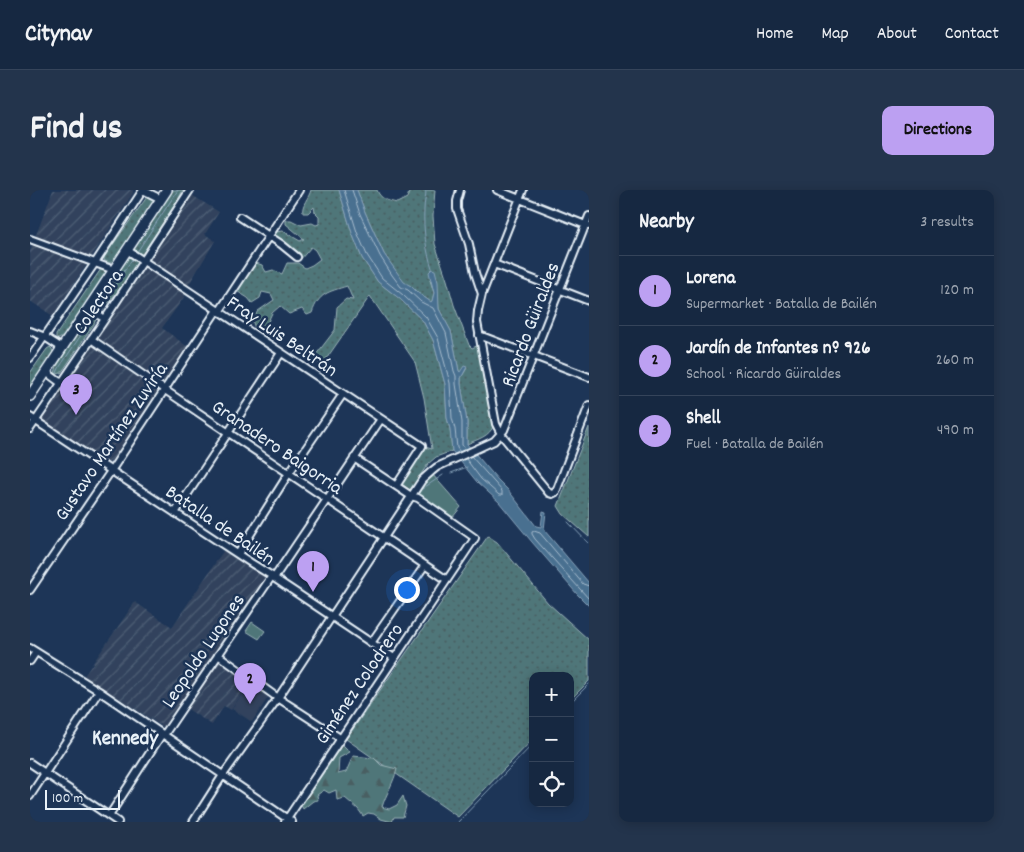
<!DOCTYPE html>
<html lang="en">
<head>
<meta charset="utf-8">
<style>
  :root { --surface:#162841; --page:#23344c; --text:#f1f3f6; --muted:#9ea6b1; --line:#35445a; --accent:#bca0f2 }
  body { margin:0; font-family:Dekko,sans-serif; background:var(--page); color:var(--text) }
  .controls { position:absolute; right:15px; bottom:15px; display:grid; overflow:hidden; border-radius:10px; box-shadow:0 2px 12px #0003 }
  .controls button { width:45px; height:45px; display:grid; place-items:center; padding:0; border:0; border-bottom:1px solid var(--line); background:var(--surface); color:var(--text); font:25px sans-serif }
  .scale { position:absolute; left:15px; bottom:12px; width:75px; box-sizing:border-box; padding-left:5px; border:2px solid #e8f1f8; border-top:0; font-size:14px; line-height:18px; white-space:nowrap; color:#e8f1f8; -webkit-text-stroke:4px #1d3557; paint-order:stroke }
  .you { position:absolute; left:376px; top:399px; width:18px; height:18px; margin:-12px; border:4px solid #fff; border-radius:50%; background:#1a73e8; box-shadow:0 0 0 8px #1a73e833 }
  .badge { display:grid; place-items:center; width:32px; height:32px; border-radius:50%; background:var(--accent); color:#111; font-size:16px; font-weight:700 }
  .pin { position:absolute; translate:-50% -41px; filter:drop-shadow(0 1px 2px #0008) }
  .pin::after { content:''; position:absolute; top:26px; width:18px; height:15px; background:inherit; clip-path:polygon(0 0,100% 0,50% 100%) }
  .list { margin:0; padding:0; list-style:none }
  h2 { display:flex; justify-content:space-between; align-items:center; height:65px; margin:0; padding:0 20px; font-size:21px }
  h2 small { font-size:16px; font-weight:400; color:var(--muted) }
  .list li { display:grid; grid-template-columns:32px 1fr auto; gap:15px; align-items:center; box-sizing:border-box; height:70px; padding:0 20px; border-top:1px solid var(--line) }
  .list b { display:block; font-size:19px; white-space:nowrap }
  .list p { margin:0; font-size:16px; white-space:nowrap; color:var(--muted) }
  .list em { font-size:16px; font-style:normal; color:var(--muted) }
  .icon { flex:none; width:28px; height:28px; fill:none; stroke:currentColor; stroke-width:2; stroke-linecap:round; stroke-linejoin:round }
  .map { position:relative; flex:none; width:559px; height:632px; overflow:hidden; border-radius:10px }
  header { display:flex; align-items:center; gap:30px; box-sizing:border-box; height:70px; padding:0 25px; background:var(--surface); border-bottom:1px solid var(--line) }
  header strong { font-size:24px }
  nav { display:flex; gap:28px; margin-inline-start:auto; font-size:18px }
  .intro { display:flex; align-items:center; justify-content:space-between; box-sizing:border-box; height:120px; padding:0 30px }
  h1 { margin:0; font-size:35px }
  .button { padding:12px 22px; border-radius:10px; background:var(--accent); color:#111; font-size:18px; font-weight:700 }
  main { display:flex; gap:30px; padding:0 30px }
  aside { flex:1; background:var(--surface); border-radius:10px; box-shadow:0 2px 12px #0003 }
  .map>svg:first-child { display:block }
  .built { fill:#31435d }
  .industrial { fill:url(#industrial-furrows) }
  .grass { fill:url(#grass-dots); stroke:#9cb4b8 }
  .forest { fill:url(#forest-firs); stroke:#9cb4b8 }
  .park { fill:#4f7679; stroke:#9cb4b8 }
  .water { fill:#486f90; stroke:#88a3ba }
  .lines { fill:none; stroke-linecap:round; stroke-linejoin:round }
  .shore { stroke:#a8bdce; stroke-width:1 }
  .stream { stroke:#88a3ba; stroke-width:1 }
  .minor-casing { stroke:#e8f1f8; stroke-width:10 }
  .highway-casing { stroke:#e8f1f8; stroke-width:12 }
  .minor { stroke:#1d3557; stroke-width:6 }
  .highway { stroke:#1d3557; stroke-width:9 }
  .labels { text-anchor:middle; stroke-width:5; stroke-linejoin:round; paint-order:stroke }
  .street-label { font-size:20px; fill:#e8f1f8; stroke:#1d3557 }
  .neighbourhood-label { font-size:21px; font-weight:bold; fill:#e8f1f8; stroke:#1d3557 }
</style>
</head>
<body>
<header>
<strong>Citynav</strong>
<nav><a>Home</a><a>Map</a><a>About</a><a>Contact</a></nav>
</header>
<div class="intro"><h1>Find us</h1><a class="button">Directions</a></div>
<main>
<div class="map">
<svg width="559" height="632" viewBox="0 0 559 632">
  <defs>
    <pattern id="industrial-furrows" width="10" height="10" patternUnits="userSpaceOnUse" patternTransform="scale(1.25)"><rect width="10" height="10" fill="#31435d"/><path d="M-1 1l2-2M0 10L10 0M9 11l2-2" fill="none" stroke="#4f5f75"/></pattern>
    <pattern id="grass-dots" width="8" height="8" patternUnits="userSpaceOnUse" patternTransform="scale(1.25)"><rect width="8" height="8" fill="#4f7679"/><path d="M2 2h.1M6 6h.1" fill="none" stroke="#4a5f62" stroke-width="1.8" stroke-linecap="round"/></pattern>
    <pattern id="forest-firs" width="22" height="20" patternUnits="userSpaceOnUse" patternTransform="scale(1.25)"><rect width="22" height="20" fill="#4f7679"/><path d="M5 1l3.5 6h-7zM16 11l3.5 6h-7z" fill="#4a5f62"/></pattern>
  </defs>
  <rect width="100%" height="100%" fill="#1d3557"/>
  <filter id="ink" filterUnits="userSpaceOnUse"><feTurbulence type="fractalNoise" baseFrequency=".02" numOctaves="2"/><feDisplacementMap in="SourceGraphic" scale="10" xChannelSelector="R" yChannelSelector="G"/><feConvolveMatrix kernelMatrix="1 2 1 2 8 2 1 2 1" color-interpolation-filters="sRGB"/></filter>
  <g filter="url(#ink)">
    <path class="built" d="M219,493L239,506L222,532L202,519Z"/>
    <path class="industrial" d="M23,0H103V3L23,126L0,111V61Z
      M160,4L189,22L175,44L185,51L155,101L157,103L132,138L158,157L82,272L77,273L11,229Z
      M194,360L237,388L135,538L54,486L105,412L142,437Z
      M188,471L219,493L201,520L194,516L182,535L156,518Z"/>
    <path class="grass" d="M143,0H153L149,8L113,63L110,65L107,64L104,61L105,58Z
      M281,0H309L322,43L332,68L348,92L370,109L393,131L403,150L415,194L417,228L420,239L422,261L406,267L398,274L380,300L372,294L395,257L402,259L394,208L385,172L340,106L292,175L282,170L305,140L307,117L316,109L323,110L317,96C298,102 289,103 282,123L277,125L272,119L259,124L250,116L242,123L234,140L225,138L222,130L228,121L244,110L241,104L232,102L230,108L222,113L218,108L205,100L223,72L232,75L236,82L243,80L252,84L257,73H268L275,78L282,75L290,69L285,60L281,57L270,70L262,66L243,46L245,42L253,41L270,51L274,49L256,34V30H261L271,35L282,33L286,35L289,34V26L285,22L284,17L278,23H273C271,15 279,8 281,0Z
      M327,0H347C350,9 358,11 367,13L377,8L380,0H405L403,26L405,54L417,90L424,115L439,155L442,158L449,155L464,235C459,247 448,249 437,254V232L431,194V188L437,178L430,182L429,181L421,141L409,119L408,108L400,90L404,103L402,111L401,112L388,103L381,96L374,93L354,64L335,22Z
      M119,6L122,7L123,9V13L85,71C80,73 78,73 74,70V67L117,7Z
      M100,67L105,68L107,71L106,77L73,120L70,122L67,121V115L97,69Z
      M71,79H74L76,81L75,84L35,145L29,149H26V145Z
      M63,124L65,125L66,129L64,134L36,176L31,183L27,184L25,183L27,176L58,127Z
      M20,157L22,159L23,163L0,197V183L17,159Z
      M559,237V347L533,324L528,316Z
      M458,346L467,352L518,413L559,450V491L540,510V486H503V549L428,627L316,549Z"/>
    <path class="forest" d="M308,555L314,556L320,562L309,568L308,584L316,582L323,566L344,568L351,575L367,579C364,592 356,604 352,617L359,619L367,615L373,606L376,616L373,627H364L362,632L351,629L344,624L338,623L333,626L328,619L315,608L307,610L306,600L299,603L294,600L287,605L288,610L283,611L273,619L270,613Z"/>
    <path class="park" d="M402,284L431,317L422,328L390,306C387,297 397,290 402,284Z
      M222,432L235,441L229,449L216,441Z"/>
    <path class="water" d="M309,0H327L335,22L354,64L374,92L381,96L388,103L401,112L402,111L404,103L399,82L402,79L405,80L408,92L409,119L421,141L429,181L430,182L434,176L437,177L431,188V194L437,232V254L468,290L478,300L506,336L511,337L513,321L516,322L514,340L559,393V416L547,404L502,352L469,312L447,292L422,261L420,239L417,228L415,194L403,150L393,131L370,109L348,92L332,68L322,43Z"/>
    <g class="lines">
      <path class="shore" d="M314,0L327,42L337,65L352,88L373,105L396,127L408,148L420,193L422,228L425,239L427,258L430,262
        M322,0L330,24L350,66L362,85L371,97L378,100L391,112L403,118L416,143L424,181L426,186V194L432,232V255L435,259
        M436,269L451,289L469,305H472V301L441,266
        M559,396L553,394L510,343L504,341L502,342V344L505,349L559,409"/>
      <path class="stream" d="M396,0C396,7 394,13 394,20C393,39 396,60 402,78
        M107,62L148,0
        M68,120L103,68
        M27,183L29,178L63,127
        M421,283L437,277
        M392,299L413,285
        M538,332L559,354
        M540,513L559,494
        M428,632L503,554"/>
      <g class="minor-casing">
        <path id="minor" d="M113,0L131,9
          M430,0L427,11V19L439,54L445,83L452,104
          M467,0L558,36
          M493,0L452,104L448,121L447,132L466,234L471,244L519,303L522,304L526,302L559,215
          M210,27L251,54L267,67
          M0,49L84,80
          M97,60L392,256L366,296
          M464,74L559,111
          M58,118L75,129
          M189,122L269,0
          M0,141L15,147L32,158
          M449,145L559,187
          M61,149L135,200L417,390
          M0,168L65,73L113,0
          M16,182L31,193
          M0,227L221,373L242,386L244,388L364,468
          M0,239L75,129L160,0
          M145,323L251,163
          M208,364L259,283L313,204
          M244,388L351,229
          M0,400L81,281L187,120
          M341,453L395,375
          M0,458L69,501L262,632
          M188,465L248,508L310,548
          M0,471L6,462
          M0,573L88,632
          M0,606L69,501
          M79,626L130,547L136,542L242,386
          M163,632L193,585L248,508L392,290L402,281L407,277L464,251L474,240L559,26
          M255,632L445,348L388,308L381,306L324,268"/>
      </g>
      <g class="highway-casing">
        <path id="highway" d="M0,206L137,0"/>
      </g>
      <use href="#minor" class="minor"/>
      <use href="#highway" class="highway"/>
    </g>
  </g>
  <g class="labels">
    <g class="street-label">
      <text transform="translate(67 111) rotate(-56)" y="7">Colectora</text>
      <text transform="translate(499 134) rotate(-69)" y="7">Ricardo Güiraldes</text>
      <text transform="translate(253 145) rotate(34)" y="7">Fray Luis Beltrán</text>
      <text transform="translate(80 251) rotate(-56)" y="7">Gustavo Martínez Zuviría</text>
      <text transform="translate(248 256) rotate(34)" y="7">Granadero Baigorria</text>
      <text transform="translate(191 334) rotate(34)" y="7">Batalla de Bailén</text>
      <text transform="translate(172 460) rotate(-56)" y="7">Leopoldo Lugones</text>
      <text transform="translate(328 493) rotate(-56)" y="7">Giménez Colodrero</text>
    </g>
    <g class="neighbourhood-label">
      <text x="95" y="554">Kennedy</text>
    </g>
  </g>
</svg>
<div class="controls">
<button>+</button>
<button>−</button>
<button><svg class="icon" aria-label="locate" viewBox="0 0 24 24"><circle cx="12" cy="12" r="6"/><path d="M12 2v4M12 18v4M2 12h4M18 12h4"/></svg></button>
</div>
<div class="scale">100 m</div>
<div class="you"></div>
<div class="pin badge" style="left:283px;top:402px">1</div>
<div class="pin badge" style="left:220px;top:514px">2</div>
<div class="pin badge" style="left:46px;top:225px">3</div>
</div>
<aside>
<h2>Nearby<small>3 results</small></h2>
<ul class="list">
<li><span class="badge">1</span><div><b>Lorena</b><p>Supermarket · Batalla de Bailén</p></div><em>120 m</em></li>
<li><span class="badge">2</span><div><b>Jardín de Infantes nº 926</b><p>School · Ricardo Güiraldes</p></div><em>260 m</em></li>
<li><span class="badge">3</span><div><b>Shell</b><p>Fuel · Batalla de Bailén</p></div><em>490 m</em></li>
</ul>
</aside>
</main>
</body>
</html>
